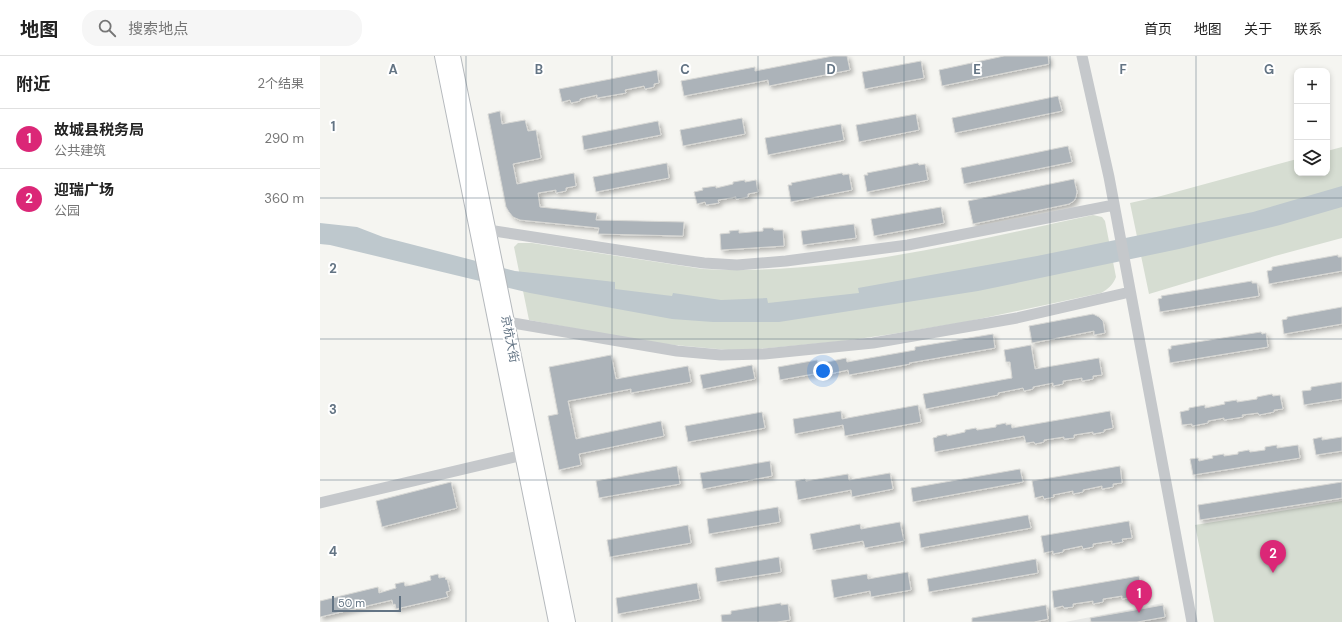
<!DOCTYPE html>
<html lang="zh">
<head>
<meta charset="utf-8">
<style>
  :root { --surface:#fff; --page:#f6f6f6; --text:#222; --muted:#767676; --line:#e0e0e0; --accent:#db2777 }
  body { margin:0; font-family:"DM Sans","Noto Sans SC",sans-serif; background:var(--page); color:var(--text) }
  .controls { position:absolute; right:12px; top:12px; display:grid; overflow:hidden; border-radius:8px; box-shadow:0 2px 6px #0003 }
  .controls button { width:36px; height:36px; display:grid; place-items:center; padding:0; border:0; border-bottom:1px solid var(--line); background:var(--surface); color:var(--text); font:20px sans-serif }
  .scale { position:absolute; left:12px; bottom:10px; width:69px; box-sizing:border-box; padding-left:4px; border:2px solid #637484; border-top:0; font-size:11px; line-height:14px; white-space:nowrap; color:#637484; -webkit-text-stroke:3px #fff; paint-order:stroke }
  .you { position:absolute; left:503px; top:315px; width:14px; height:14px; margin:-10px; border:3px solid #fff; border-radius:50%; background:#1a73e8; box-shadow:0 0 0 6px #1a73e833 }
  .badge { display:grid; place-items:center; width:26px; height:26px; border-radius:50%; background:var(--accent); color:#fff; font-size:13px; font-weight:700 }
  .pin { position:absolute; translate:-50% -33px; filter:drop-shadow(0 1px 2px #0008) }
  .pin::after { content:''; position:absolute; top:21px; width:14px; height:12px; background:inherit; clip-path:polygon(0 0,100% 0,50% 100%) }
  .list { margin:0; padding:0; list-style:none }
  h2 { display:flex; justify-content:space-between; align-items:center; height:52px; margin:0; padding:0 16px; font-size:17px }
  h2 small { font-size:13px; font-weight:400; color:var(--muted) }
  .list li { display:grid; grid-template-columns:26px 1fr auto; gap:12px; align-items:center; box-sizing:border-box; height:60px; padding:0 16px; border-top:1px solid var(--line) }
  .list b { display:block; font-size:15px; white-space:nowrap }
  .list p { margin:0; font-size:13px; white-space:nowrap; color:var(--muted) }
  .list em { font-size:13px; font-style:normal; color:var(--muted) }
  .icon { flex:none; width:22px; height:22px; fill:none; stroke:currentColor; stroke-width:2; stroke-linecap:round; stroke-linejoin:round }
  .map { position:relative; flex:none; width:1022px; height:566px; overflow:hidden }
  header { display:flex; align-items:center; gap:24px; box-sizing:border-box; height:56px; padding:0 20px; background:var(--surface); border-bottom:1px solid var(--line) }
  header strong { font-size:19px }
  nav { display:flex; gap:22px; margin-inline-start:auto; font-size:14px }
  .search { width:280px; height:36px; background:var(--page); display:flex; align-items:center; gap:10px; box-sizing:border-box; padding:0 14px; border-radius:16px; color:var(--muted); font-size:15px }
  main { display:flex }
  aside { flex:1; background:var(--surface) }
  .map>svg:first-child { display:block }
  .built { fill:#e6e7e5 }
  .green { fill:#d6ddd2 }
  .water { fill:#bec8cd }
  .building { fill:#acb3b9; stroke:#d7d7d4; filter:url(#shadow) }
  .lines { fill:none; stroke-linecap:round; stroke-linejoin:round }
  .major-casing { stroke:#b5b9bd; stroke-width:16 }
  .minor { stroke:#c5c8cb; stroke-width:11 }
  .major { stroke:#fff; stroke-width:14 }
  .grid { fill:none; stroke:#637484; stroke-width:1; stroke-opacity:0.55 }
  .labels { text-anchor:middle; stroke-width:4; stroke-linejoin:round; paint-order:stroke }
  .street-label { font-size:12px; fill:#637484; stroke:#fff }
  .grid-label { font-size:13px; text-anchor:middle; font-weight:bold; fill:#637484; stroke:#fff; stroke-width:4; stroke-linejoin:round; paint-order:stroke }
</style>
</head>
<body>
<header>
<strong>地图</strong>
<div class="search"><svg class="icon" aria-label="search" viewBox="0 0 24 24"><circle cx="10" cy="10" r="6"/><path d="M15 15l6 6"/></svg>搜索地点</div>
<nav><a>首页</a><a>地图</a><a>关于</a><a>联系</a></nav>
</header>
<main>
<aside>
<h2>附近<small>2个结果</small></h2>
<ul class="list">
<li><span class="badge">1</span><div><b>故城县税务局</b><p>公共建筑</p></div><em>290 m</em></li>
<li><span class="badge">2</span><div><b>迎瑞广场</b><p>公园</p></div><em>360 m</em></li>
</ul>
</aside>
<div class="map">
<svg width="1022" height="566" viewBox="0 0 1022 566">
  <defs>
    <filter id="shadow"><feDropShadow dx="3" dy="3" stdDeviation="2" flood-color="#0004"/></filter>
  </defs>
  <rect width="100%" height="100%" fill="#f5f5f1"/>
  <path class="built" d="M843,547L847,566H745Z"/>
  <path class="green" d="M1022,91V182L955,200L829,238L810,147L841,140L977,103V117H1007V95Z
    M773,159L782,161L785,165L796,221C793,229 788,233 781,237L645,266L572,278L524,285L440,293L408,294L333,287L209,264L194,191L198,187H212L383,213C515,220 645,186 773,159Z
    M1022,445V566H894L875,469Z"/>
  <path class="water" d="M1022,130V151L960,169L859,193L658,235L459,266H393L352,263L210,237L10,189L0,188V167L37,171L63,181L195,215L295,226V233L352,240L353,237L401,244L447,242L448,247L539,237L538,232L717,200L933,156Z"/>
  <path class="building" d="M513,0H527L530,14L449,30L448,24L364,40L361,25L435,11V15Z
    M684,0H728L729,8L622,30L619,14Z
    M601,5L604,22L545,33L542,16Z
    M337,14L339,27L334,28V31L325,33L324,30L305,34L306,37L277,42V39L260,43V45L251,47L250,44L242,46L239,33Z
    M738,40L742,55L635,77L632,62Z
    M180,55L182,68L205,64L208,75L216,74L221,102L193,108L197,128L254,117L256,130L246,132V135L236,137V134L218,137L220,151L277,157L276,164L364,166L363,180L278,178L279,172L200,164L193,161L189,156L186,151L168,58Z
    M596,58L599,74L539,86L536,69Z
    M422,62L425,78L363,90L360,74Z
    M338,65L341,79L264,94L262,80Z
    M521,68L524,84L448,99L445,82Z
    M748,90L752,106L644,128L641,112Z
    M347,107L349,122L276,136L273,121Z
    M598,107L599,109L605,108L608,124L547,136L544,119H548L547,117Z
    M522,117L523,119L529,118L532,134L471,146L468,129H472L471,127Z
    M754,123L757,136L756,141L754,145L749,148L653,168L648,145Z
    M425,124V126L436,124L438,136L428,138V141L416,143V141L398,144L399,147L386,149L385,146L377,148L374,136L383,134L382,132L396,130V132L413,128V126Z
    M621,151L624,167L554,180L551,163Z
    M534,168L536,182L483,189L481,175Z
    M443,172H453L454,174H463L464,190L401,194L400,178L410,177L409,175L419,174V177L443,175Z
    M1018,199V201H1022V215L949,228L947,215L952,214V211Z
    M932,225V227H937L939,240L840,256L838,243L842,242L841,240Z
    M1022,251V268L964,278L962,264L967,263V261Z
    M773,258L779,261L783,265L785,277L774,279V275L712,287L709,270Z
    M941,276L942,278L946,277L948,291L850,307L848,293H851V290Z
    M673,278L675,292L589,307L590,308L529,319L528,314L500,320L499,317L460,324L458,311L497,304L498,308L526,302L527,306L595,294V291Z
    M711,289L715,313L779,302L782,319L773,320V323L762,325V322L743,325V328L733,330V327L713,331V333L704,335L703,332L678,337V339L606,353L603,338L692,322L690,306H686L684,294Z
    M291,299L296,323L368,310L371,326L311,337V333L248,345L256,383L341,365L344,380L259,398L261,409L239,414L228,360L238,358L229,311Z
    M432,309L435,323L383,333L380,319Z
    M1022,326V343L984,349L982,335L991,334V331Z
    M952,338L953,340L960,339L963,353L954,354V356L939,359L938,357L922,359L923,361L904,364V362L888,365V367L872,370V368L862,369L860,356L869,354V352L885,349V352L905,348L904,346L917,344V346L937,343V341Z
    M598,349L601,366L525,380L523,369L475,378L473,363L521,355L522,363Z
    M790,355L793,372L784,374V376L773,378V376L754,379V382L744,383V381L724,384V386L715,388L714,386L706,387L704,380L615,396L613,382L617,381V380L627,378V380L645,376V374L656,372L657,374L676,371V369L686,367V369L691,368L692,372Z
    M442,356L445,372L368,386L365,370Z
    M1002,381V384L1022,381V395L996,399L993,383Z
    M957,389V392L978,389L980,402L873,419L870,403L878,402L879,405L893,402L892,400L904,398V400L918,398V396L929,394L930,396L945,394V391Z
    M450,405L452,420L383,433L380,417Z
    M357,410L360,428L279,442L276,425Z
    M800,410L802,427L793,428V431L782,433V430L763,434V436L753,438V435L733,439L734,441L724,443L723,440L715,442L712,425Z
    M700,413L703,426L593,446L591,432Z
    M570,417L573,433L532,441L531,434L478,444L475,425L485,423L486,425L528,418L529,424Z
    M131,426L137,452L62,471L56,445Z
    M1022,426V442L880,464L878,449Z
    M458,451L460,466L389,478L387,463Z
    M708,459L711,472L601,492L599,478Z
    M809,465L812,482L802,483L803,486L792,488V485L773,488V491L763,493L762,490L743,494V496L733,498V495L724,497L721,480Z
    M580,466L584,485L545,492L543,485L493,494L490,478L540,468L541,473Z
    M368,469L371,487L290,501L287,484Z
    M459,501L461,516L397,526L395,512Z
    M716,503L718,517L609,536L607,523Z
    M588,516L591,534L551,541L550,535L514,542L511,524L547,518L548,523Z
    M118,518L119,522L125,521L126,524L127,523L130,535L126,536L128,541L76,553L75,548L73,549L72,544L0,561V545L58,531L59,537L76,532L75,528L84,526L85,530L92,529L111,524L110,520Z
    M819,520L822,536L813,538V541L802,543V540L783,543V546L773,548V545L753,548V551L744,552L743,550L734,552L732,535Z
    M377,527L380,543L298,558L296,542Z
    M461,547V549L468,548L470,564L457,566H402L401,559L411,558V555Z
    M726,549L728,563L714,566H652V562Z
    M843,549L845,561L817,566H771L770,562Z"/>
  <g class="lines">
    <g class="major-casing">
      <path id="major" d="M122,0L236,566
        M133,0L248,566"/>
    </g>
    <path class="minor" d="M762,0L789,121L872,566
      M168,174L356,203L384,207L417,209L466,205L588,189L794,149
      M187,266L357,295L401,299L444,298L553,287L697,262L810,236
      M0,447L203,399"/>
    <use href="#major" class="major"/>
  </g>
  <path class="grid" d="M146,0V566M292,0V566M438,0V566M584,0V566M730,0V566M876,0V566M0,142H1022M0,283H1022M0,424H1022"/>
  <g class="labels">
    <g class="street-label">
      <text transform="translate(190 283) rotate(79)" y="4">京杭大街</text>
    </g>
  </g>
  <g class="grid-label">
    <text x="73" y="18">A</text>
    <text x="219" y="18">B</text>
    <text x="365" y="18">C</text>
    <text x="511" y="18">D</text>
    <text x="657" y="18">E</text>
    <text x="803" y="18">F</text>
    <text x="949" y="18">G</text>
    <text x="13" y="75">1</text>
    <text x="13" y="217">2</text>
    <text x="13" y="358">3</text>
    <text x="13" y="500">4</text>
  </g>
</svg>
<div class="controls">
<button>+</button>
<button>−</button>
<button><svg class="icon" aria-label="layers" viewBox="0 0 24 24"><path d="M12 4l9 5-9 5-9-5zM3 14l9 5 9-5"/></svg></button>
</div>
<div class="scale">50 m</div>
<div class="you"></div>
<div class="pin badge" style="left:819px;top:557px">1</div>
<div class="pin badge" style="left:953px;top:517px">2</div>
</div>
</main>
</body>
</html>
